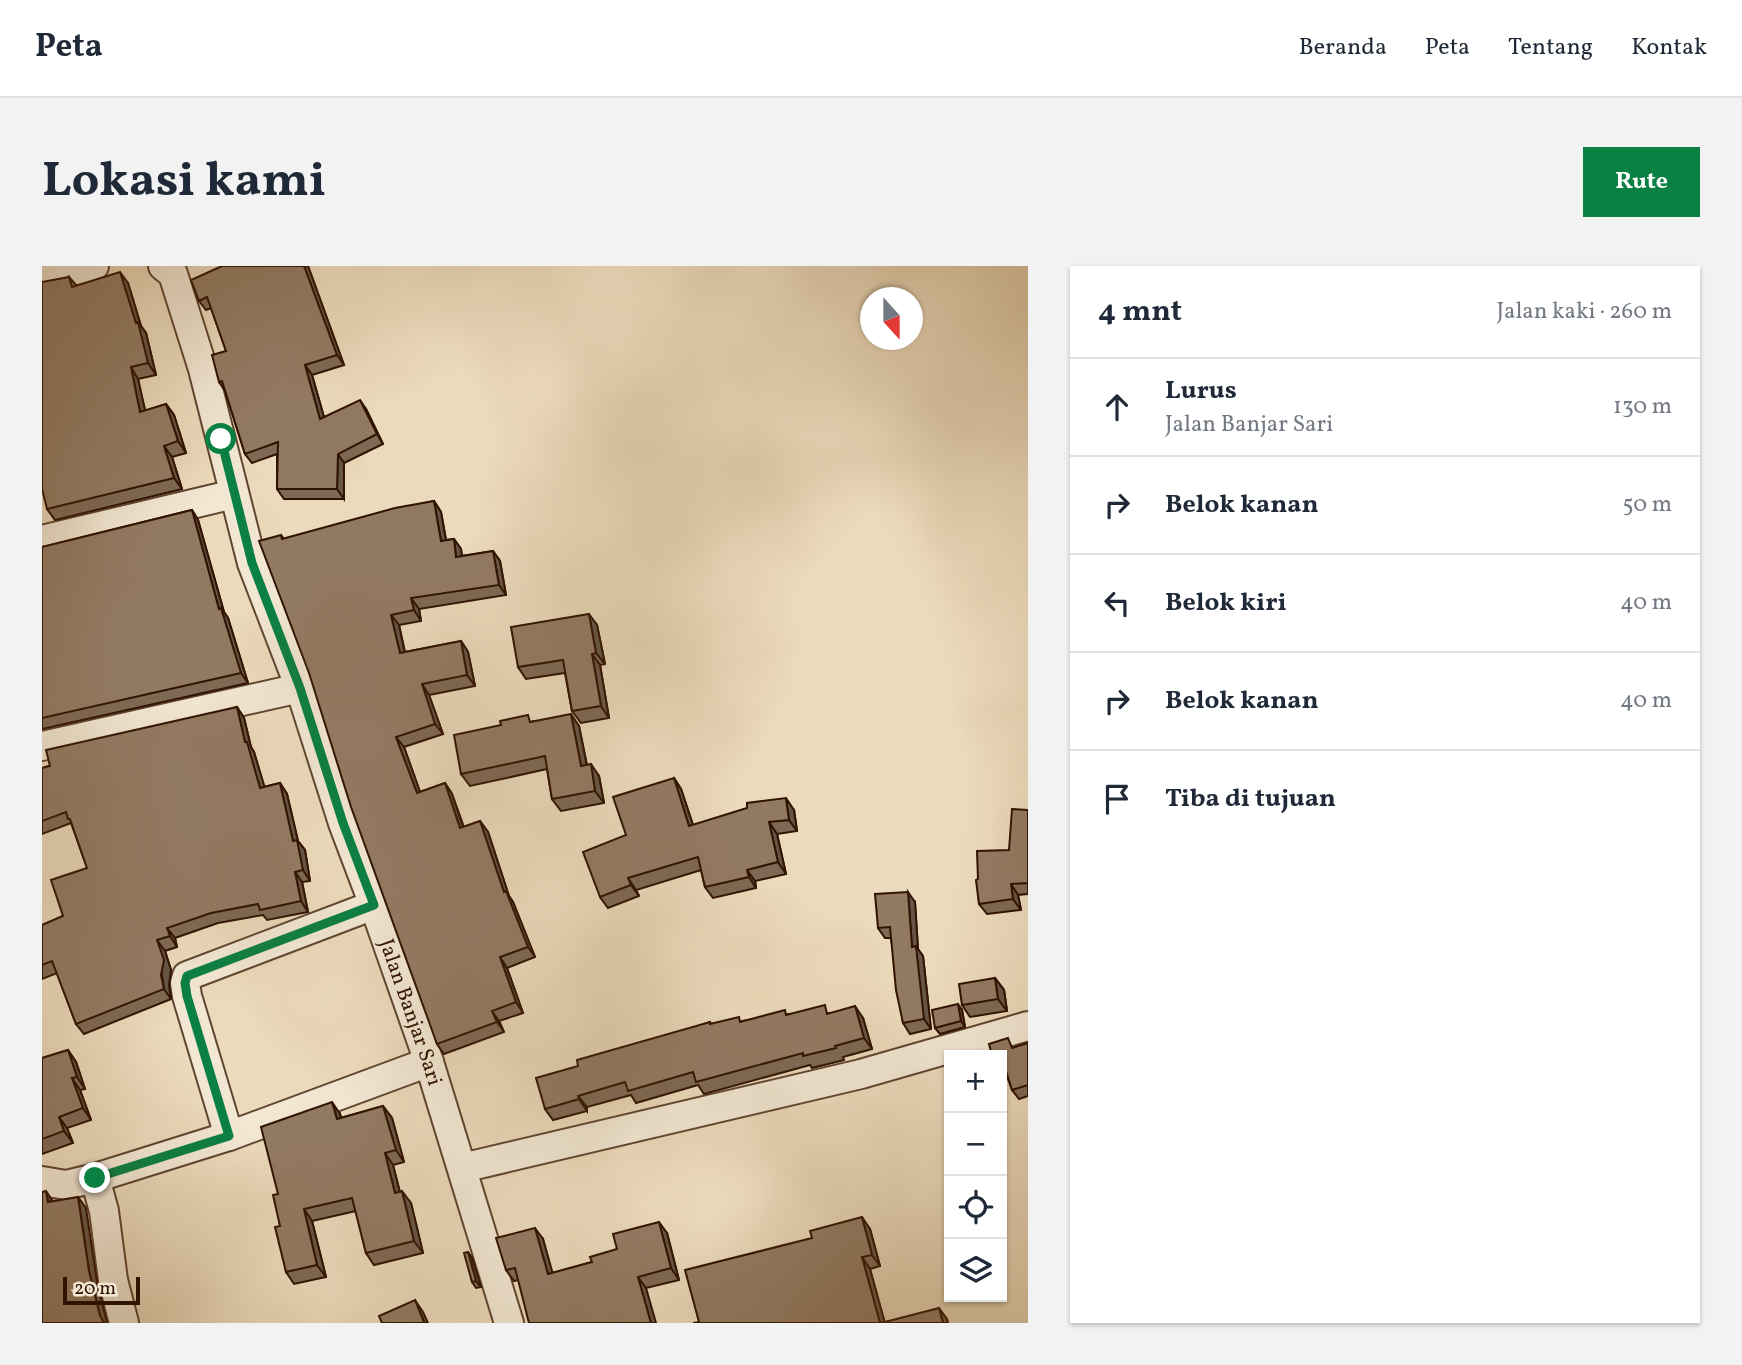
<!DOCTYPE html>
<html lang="id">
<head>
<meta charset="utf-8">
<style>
  :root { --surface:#fff; --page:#f2f2f3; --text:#1f2937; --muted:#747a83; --line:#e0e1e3; --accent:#0b8043 }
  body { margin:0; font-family:Vollkorn,serif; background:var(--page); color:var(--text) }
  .controls { position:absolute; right:21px; bottom:21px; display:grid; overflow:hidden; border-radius:0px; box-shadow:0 2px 5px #0004 }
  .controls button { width:63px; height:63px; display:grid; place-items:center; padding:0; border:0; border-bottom:2px solid var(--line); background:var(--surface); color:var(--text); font:35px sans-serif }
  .compass { position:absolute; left:818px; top:21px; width:63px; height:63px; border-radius:50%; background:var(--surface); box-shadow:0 2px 5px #0004; rotate:159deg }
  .scale { position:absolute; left:21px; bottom:18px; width:77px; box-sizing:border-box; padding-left:7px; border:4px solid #311302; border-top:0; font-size:19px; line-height:24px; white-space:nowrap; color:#311302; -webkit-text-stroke:5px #f2e7d3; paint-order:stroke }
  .stop { position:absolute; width:21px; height:21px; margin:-16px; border:5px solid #0b8043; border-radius:50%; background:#fff }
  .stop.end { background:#0b8043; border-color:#fff; box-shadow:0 2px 7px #0008 }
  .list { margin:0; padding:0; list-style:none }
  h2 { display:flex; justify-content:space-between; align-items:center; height:91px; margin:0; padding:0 28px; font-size:30px }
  h2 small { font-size:23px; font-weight:400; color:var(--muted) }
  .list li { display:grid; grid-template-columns:46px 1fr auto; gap:21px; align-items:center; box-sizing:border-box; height:98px; padding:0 28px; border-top:2px solid var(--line) }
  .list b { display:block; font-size:26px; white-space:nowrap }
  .list p { margin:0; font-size:23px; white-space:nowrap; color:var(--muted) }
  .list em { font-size:23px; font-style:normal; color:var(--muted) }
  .icon { flex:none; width:38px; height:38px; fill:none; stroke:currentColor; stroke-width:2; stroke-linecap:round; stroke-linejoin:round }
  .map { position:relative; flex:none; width:986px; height:1057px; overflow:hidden; border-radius:0px }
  header { display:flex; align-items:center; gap:42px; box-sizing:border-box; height:98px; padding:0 35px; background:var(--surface); border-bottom:2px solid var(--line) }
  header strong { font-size:33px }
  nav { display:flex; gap:38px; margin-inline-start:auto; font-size:24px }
  .intro { display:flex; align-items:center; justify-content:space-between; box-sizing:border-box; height:168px; padding:0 42px }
  h1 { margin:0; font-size:49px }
  .button { padding:18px 32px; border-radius:0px; background:var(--accent); color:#fff; font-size:24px; font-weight:700 }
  main { display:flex; gap:42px; padding:0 42px }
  aside { flex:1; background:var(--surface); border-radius:0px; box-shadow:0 2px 5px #0004 }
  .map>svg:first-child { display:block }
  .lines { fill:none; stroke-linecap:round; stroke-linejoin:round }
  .minor-casing { stroke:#604530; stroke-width:32 }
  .minor { stroke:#f2e7d3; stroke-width:28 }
  .wall { fill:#7e6954; stroke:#311302; stroke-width:2 }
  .shaded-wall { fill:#665545; stroke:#311302; stroke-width:2 }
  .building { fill:#927a62; stroke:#311302; stroke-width:2 }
  .route { stroke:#0b8043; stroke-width:9 }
  .labels { text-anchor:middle; stroke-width:7; stroke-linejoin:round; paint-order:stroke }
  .street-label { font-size:21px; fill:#311302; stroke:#f2e7d3 }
</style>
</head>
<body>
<header>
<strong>Peta</strong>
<nav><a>Beranda</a><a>Peta</a><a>Tentang</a><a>Kontak</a></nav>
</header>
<div class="intro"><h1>Lokasi kami</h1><a class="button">Rute</a></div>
<main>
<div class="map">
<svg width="986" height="1057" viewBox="0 0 986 1057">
  <rect width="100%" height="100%" fill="#ebdabb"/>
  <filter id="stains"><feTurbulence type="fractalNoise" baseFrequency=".00286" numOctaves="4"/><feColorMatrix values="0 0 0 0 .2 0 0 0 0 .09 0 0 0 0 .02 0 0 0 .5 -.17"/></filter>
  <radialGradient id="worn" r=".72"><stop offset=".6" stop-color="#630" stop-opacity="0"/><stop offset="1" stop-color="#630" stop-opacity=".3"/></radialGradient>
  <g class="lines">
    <g class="minor-casing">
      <g id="minor">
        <path id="s1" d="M121,0L131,8L161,103L210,297L258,422L301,557L332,639L387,796L467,1057"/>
        <path d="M0,14L52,0"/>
        <path d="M0,274L192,228"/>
        <path d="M0,480L258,422"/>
        <path d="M187,870L145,730L143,717L145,710L332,639"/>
        <path d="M420,902L819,808L986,760"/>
        <path d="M53,912L62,945L71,1014L82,1057"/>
        <path d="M0,915L24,919L53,912L187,870L387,796"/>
      </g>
    </g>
    <use href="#minor" class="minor"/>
  </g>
  <path class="wall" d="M180,0H266L302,99L270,109L282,151L324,143L341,178L302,197V233H242L235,223V188L210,197L203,188L183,125L177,116L184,85L169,42L164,44L157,35Z
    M27,11L34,19L86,17L99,60L104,67L114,109L96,113L103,145L124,138L132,149L144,187L130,191L140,223L13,254L5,243Z
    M392,235L399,246L404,274L412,273L419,283L420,290L451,285L458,295L464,329L377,343L379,355L357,359L363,386L419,375L426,386L433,420L387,429L401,468L362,481L378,526L403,517L410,528L422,561L438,555L446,566L467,630L471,636L493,691L465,702L481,747L457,755L462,766L402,788L395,778L239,269L242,273Z
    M150,244L156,254L182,346L186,352L206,417L0,463V281Z
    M555,359L563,398L558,399L567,452L539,457L530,445L523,407L484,413L476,401Z
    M195,441L202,452L209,481L212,486L222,521L238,517L245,528L256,575L263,584L268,615L260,616L266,646L225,654L221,649L176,657L133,672L135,681L123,685L129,704L127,719L129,733L42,768L34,758L15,707L0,713V659L21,650L45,602L29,557L0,568V502Z
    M491,455L537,460L545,499L557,510L562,537L519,545L510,533L505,503L428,520L419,508Z
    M632,512L639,523L651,559L752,544L755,565L735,568L744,608L713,615L714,622L671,632L663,621L659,604L594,624L597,630L566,642L558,631L584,569Z
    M986,544V628L976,629L979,644L945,648L937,638L936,613L967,584Z
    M873,636L876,683L881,690L889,763L868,768L861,757L849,672H843L836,662Z
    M953,712L962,724L965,745L928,751L920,739Z
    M920,744L923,761L898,768L893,762Z
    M788,747L821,752L830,783L801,791L802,794L770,802L768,799L662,828L656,819L594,837L589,829L545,841V845L511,854L503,843L536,800L668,756L669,758L700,755L746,748Z
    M986,777V830L977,833L970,824L966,813L962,814L960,810V789L973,781Z
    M26,784L34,796L43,823L38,824L49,854L25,862L31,877L0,888V792Z
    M341,840L350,852L362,896L351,899L358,926L369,937L381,987L332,999L324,987L314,945L270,955L284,1011L252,1018L244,1006L238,960L236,928L298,848L299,852Z
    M828,963L838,1000L828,1003L842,1056L905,1053L906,1057L657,1056Z
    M625,967L637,1014L604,1022L476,1014L472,1015L464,1004L501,973L510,1007L550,996L575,983Z
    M426,986L430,992L439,1021L434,1022L430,1016Z"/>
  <path class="shaded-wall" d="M262,0H266L302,99L295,89Z
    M78,6L86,17L99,60L104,67L114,109L106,97Z
    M263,99L270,109L285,162L278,153Z
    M89,101L96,113L106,157L98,146Z
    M318,134L324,143L341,178L335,168Z
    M124,138L132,149L144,187L136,175Z
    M122,180L130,191L140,223L132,212Z
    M296,188L302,197V233L295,223Z
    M392,235L399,246L406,285L399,275Z
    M150,244L156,254L182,346L186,352L206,417L199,407L177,343Z
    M412,273L419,283L421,302L414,291Z
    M451,285L458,295L464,329L457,319Z
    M369,332L377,343L379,355L372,344Z
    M547,348L555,359L563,398L554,387Z
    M349,349L357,359L365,398L358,387Z
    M419,375L426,386L433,420L425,409Z
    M550,388L558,399L567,452L559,440Z
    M380,418L387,429L401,468L393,458Z
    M195,441L202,452L209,481L212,486L226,532L218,522L203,476Z
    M529,448L537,460L547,511L539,500Z
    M354,471L362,481L382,537L375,527Z
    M549,498L557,510L562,537L553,525Z
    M632,512L639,523L655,571L647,560Z
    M238,517L245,528L256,575L263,584L268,615L261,604L251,575Z
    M403,517L410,528L425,573L418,562Z
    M744,532L752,544L755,565L747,554Z
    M438,555L446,566L467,630L471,636L493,691L486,681L462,626Z
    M727,556L735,568L744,608L736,596Z
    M705,604L713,615L714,622L707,611Z
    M253,606L260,616L266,646L259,635Z
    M586,612L594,624L597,630L589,619Z
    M969,618L976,629L979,644L971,633Z
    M866,626L873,636L876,683L881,690L889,763L882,753L870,681Z
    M125,662L133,672L135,681L128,670Z
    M115,674L123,685L129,704L127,719L129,733L122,723Z
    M458,691L465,702L481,747L474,736Z
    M953,712L962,724L965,745L956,733Z
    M916,738L920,744L923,761L919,755Z
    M813,740L821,752L830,783L822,772Z
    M450,745L457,755L462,766L455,756Z
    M26,784L34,796L43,823L35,811Z
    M30,812L38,824L49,854L41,842Z
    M536,830L545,841V845L537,833Z
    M290,836L298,848L303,865L295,853Z
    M341,840L350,852L362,896L354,884Z
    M17,851L25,862L31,877L22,865Z
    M343,887L351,899L361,939L353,927Z
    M4,925L12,937L6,936Z
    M360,925L369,937L381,987L372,975Z
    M36,931L44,942L55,1016L65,1057H62L58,1050L47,1005Z
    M262,943L270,955L284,1011L275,999Z
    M820,951L828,963L838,1000L830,989Z
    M617,956L625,967L637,1014L629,1002Z
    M493,962L501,973L514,1019L506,1008Z
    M426,986L430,992L439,1021L434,1015Z
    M820,991L828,1003L843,1057H838Z
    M596,1011L604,1022L614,1057H609Z
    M373,1034L381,1046L386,1057H383L382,1056Z
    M897,1042L905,1053L906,1057H901Z"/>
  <path class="building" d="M180,0H262L295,89L263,99L278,153L318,134L335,168L296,188L295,223H235L236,176L203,188L180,115L177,116L170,89L184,85L165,31L157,35L149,14Z
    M78,6L94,57L96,56L106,97L89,101L98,146L124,138L136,175L122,180L132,212L5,243L0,223V16L27,11L30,21Z
    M392,235L399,275L412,273L414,291L451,285L457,319L369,332L372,344L349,349L358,387L419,375L425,409L380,418L393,458L354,471L375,527L403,517L418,562L438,555L462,626L464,625L486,681L458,691L474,736L450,745L455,756L395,778L309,541L267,407L217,275L239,269L240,273L353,242Z
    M150,244L177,343L179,342L199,407L0,452V281Z
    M547,348L554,387L550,388L559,440L530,445L521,394L476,401L469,361Z
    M195,441L203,476H205L218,522L238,517L251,575L255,574L261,604L253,606L259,635L218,644L216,638L169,647L125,662L128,670L115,674L122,694L119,709L122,723L34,758L10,695L0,699V659L21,650L9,614L45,602L28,553H26L24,546L0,555V502L8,500L4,484Z
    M529,448L539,500L549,498L553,525L510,533L503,490L419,508L412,469L459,459L458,455L486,449L488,456Z
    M632,512L647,560L705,542V537L744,532L747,554L727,556L736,596L705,604L707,611L663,621L656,591L586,612L589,619L558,631L541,586L584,569L571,531Z
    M970,543L986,544V617L969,618L971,633L937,638L934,614L936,613L935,585L967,584Z
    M866,626L870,681L874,680L882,753L861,757L854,724L848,661L836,662L833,628Z
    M953,712L956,733L920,739L917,718Z
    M916,738L919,755L893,762L890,744Z
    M783,739L785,748L813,740L822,772L793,780L794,782L761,790V787L654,816L651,806L586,825L583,816L536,830L537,833L503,843L494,812L536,800L535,794L668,756V758L697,751L698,756L743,744L744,749Z
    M966,772L970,782L986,777V819L970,824L963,802L960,803V789H950L947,778Z
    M26,784L35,811L30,812L41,842L17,851L22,865L0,873V792Z
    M290,836L295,853L341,840L354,884L343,887L353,927L360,925L372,975L324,987L310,932L262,943L275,999L244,1006L233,961L238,960L231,929L236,928L219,861Z
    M4,925L6,936L36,931L47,1005L58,1050L62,1057H0V926Z
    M820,951L830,989L820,991L838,1057H651L657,1056L643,1004L770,972L768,965Z
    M617,956L629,1002L596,1011L609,1057H487L473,1002L464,1004L454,972L493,962L506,1008L550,996L548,991L575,983L571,968Z
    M426,986L434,1015L430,1016L422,987Z
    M373,1034L382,1056L379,1057H340L337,1050Z
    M897,1042L901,1057H839Z"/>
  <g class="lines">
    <path class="route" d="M53,912L187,870L145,730L143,717L145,710L332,639L301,557L258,422L210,297L179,173"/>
  </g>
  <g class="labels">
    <g class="street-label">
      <text dy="7" stroke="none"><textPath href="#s1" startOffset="789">Jalan Banjar Sari</textPath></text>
    </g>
  </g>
  <rect width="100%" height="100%" filter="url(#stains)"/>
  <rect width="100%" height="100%" fill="url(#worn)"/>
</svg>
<div class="controls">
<button>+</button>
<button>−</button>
<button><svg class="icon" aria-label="locate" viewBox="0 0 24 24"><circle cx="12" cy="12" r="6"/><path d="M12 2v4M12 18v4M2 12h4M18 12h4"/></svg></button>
<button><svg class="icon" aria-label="layers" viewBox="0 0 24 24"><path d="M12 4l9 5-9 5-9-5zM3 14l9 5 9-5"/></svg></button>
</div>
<svg class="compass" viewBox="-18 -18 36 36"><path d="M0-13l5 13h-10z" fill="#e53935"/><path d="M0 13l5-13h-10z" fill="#747a83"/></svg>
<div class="scale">20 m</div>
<div class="stop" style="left:179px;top:173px"></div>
<div class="stop end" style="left:53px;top:912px"></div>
</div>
<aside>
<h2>4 mnt<small>Jalan kaki · 260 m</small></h2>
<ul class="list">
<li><svg class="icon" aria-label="ahead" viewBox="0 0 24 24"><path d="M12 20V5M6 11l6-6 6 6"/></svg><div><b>Lurus</b><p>Jalan Banjar Sari</p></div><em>130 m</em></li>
<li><svg class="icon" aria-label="right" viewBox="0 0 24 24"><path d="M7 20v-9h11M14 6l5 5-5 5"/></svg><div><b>Belok kanan</b></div><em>50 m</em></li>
<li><svg class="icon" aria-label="left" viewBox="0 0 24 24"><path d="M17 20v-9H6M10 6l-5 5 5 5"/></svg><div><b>Belok kiri</b></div><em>40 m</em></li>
<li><svg class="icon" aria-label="right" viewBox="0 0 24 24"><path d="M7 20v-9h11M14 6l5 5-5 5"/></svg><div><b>Belok kanan</b></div><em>40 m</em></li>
<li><svg class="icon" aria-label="arrive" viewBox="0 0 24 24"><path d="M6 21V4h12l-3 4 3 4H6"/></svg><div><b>Tiba di tujuan</b></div></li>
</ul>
</aside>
</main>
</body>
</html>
